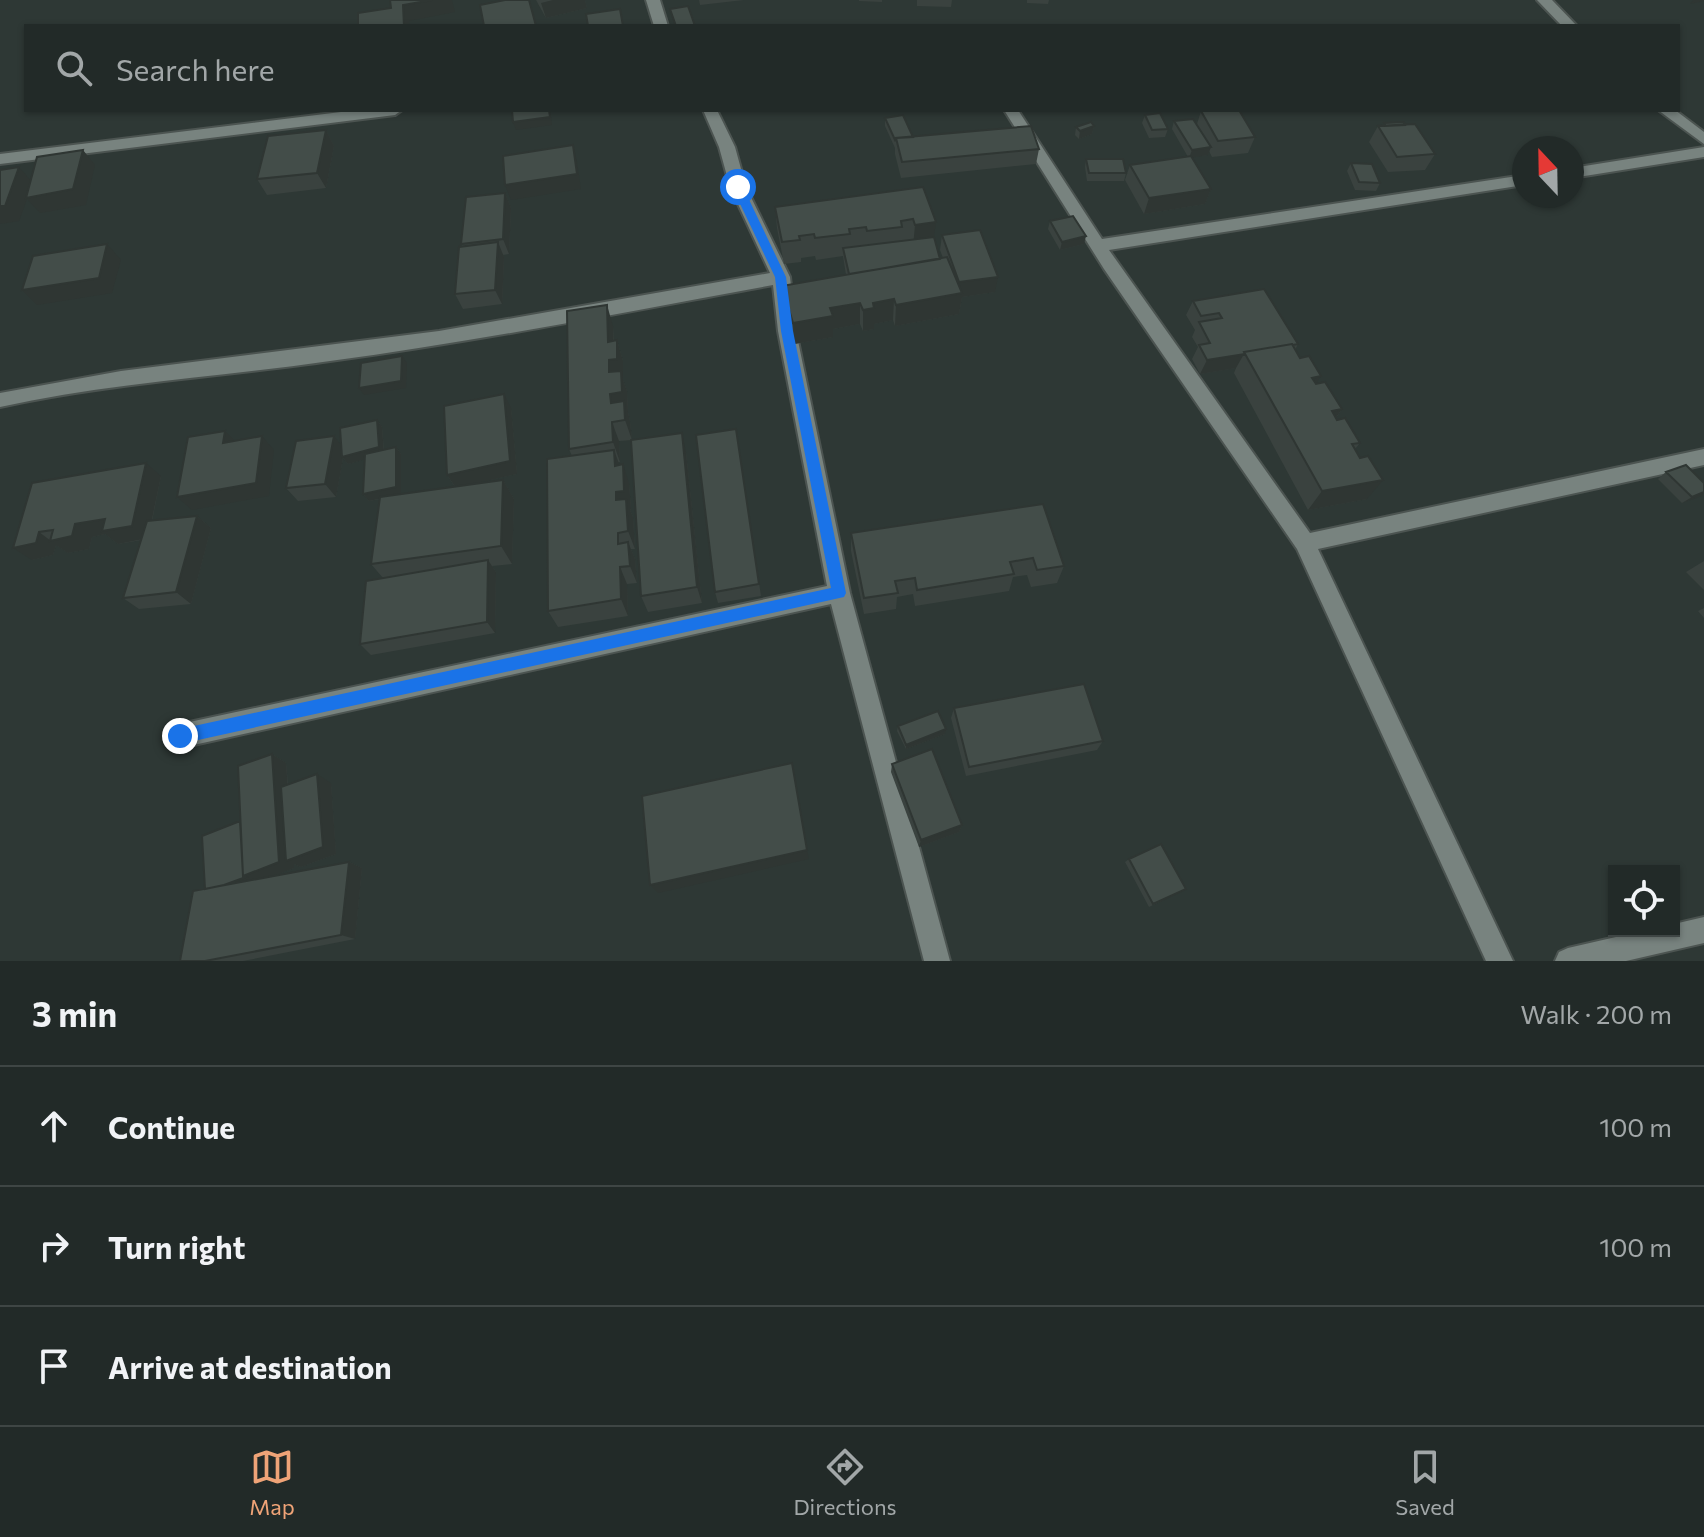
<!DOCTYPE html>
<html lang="en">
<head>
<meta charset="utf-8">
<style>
  :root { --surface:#222a28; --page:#2a3230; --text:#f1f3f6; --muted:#a2a7a8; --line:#3f4645; --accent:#efa377 }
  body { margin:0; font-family:Commissioner,sans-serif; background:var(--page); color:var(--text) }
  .controls { position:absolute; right:24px; bottom:24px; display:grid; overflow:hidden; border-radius:0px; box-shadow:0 2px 6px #0004 }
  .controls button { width:72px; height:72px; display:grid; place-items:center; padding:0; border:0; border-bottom:2px solid var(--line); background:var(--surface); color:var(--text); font:40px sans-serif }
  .compass { position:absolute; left:1512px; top:136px; width:72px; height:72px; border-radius:50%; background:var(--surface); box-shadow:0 2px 6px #0004; rotate:338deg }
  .stop { position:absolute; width:24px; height:24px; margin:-18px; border:6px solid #1a73e8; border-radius:50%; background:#fff }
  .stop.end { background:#1a73e8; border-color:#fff; box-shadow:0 2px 8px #0008 }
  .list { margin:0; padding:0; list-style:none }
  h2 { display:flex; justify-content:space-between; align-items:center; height:104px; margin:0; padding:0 32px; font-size:34px }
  h2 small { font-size:26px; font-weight:400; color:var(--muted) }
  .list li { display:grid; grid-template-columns:52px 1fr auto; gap:24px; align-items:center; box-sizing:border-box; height:120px; padding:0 32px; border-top:2px solid var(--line) }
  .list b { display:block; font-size:30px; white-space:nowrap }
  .list em { font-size:26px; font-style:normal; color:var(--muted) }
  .icon { flex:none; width:44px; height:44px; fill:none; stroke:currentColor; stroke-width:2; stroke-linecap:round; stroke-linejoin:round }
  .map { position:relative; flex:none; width:1704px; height:961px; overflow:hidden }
  .search { position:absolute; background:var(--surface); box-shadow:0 2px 6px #0004; left:24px; right:24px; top:24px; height:88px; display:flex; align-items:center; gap:20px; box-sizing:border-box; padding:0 28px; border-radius:0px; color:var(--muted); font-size:30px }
  .sheet { height:464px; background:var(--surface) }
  nav { display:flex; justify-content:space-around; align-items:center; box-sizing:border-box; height:112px; border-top:2px solid var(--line); background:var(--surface); font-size:22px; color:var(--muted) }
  nav a { display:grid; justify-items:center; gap:4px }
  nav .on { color:var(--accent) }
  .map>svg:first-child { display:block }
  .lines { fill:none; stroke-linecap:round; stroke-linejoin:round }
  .street-casing { stroke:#4c5451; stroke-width:4 }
  .street { fill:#78837f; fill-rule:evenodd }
  .wall { fill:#3a423f }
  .shaded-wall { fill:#2f3633 }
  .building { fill:#434d49; stroke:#2f3633; stroke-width:2 }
  .route { fill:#1a73e8 }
</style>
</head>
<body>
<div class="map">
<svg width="1704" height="961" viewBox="0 0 1704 961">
  <rect width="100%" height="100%" fill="#2e3835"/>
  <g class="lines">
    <g class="street-casing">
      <path id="street" d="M646,0H660L668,26H654Z
        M1537,0H1552L1577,26H1562Z
        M357,110H402L395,115L0,164V154Z
        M703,110H717L735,147L746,187L790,277L796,331L850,593L950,961H924L831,604L180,748L172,744L168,736L172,728L180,724L827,586L778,331L773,285C626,312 479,341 330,361C220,377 109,383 0,407V393L121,371L439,331L770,273L730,187L719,147Z
        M1004,110H1018L1102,239L1524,175V185L1109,250L1310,533L1704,449V465L1318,549L1513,961H1486L1297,549L1104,269Z
        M1658,110H1675L1704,132V144Z
        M1704,147V157L1572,178V168Z
        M1704,917V943L1626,961H1555L1559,952L1568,948L1642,931H1674V924Z"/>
    </g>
    <use href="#street" class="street"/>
  </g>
  <path class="wall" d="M536,0H585L587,8L546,18Z
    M699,0H744L700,5Z
    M859,0H882V2L859,1Z
    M917,0H952L951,7L917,6Z
    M1027,0H1049L1048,4L1027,3Z
    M1201,111L1255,137L1248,153L1212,157L1209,151L1208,155L1191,157L1211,189L1205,204L1144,214L1125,180L1130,165L1188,157L1172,129L1174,121L1197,124Z
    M1145,115L1168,129L1165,137L1149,138L1142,123Z
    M885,118L913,137L1039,149L1036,164L901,178L895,154V148L885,126Z
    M1384,123L1435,154L1425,170L1388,172L1369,142L1378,126H1382Z
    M1094,126L1092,134L1079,139L1075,135L1076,127Z
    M326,130L334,146L326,188L267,195L257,179Z
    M1086,159L1126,173L1124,181H1087L1085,167Z
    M1351,163L1380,183L1376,191L1355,190L1347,171Z
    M923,187L934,238L940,259L943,258L940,250L942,235L995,292L962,297L959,314L895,326L893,320L874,324V329L863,331L860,324L833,329V337L794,344L784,307L782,286L846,275L843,256L816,260L815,256L801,258V262L784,264L777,228L775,207Z
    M505,193L511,208L509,254L503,255L504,257L502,304L463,309L455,294L462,246L461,244Z
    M1050,221L1084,244L1060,250L1048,229Z
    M1193,301L1298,344L1295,350L1316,384L1342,409L1336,418L1360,443L1355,449L1367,499L1308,510L1234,373L1236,368L1200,374L1192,359L1198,347L1192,337L1195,330L1186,315Z
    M613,326L614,341L617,340L623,361V380L627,391L628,412L630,421L632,440L619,441L620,462H618L629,483L631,509L630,510L633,517L635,549H631L635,559L637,583L627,584L628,616L558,627L548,611L572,456L569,449Z
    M511,408L517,474L467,485L503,480L514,499L512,564L492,566L496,572L495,633L371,655L360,644L383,578L371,564L380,499L369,501L363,494L365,459L348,464L343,458L336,497L298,501L286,488L341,445L377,420L382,427L384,450L396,447L401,454V494L455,487L447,475Z
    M736,429L761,596L718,603L715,592Z
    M686,452L702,603L648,612L641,596Z
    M1666,472L1704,483V494L1682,503L1658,479Z
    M161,476L152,521L197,516L211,528L191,604L139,609L123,598L141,540L118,544L105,534L92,537L89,549L68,553L56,545L53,555L32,560V483Z
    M1043,504L1064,566L1057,583L1031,587L1027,575L1013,577L1009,591L915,606L913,594L897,597L896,609L864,614L851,551V533Z
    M1704,561V590L1686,572Z
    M1704,608V618L1698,611Z
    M954,708L1103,741L1097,750L966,776L951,718Z
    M898,726L945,734L906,749L897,731Z
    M272,754L286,763L288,784L331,783L336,854L301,867L294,864V868L273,876L349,862L362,868L355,939L243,961H180L205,889L240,821Z
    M892,764L962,825L959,832L919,847L891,772Z
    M1129,859L1186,889L1149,907L1125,862Z"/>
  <path class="shaded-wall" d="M432,0H452L455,12L409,21L410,26H404L403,5Z
    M553,0H585L587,8L546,18L541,3Z
    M1693,0H1704V1L1690,4Z
    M550,110L552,125L516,130L513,122Z
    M1094,126L1092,134L1079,139L1080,131Z
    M326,130L334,146L326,188L317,173Z
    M573,145L577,161L581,189L511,200L505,185Z
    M1211,147L1208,155L1189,158L1192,150Z
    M83,150L95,165L86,205L40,213L27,199L19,221L0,224V206L19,167L33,183Z
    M1211,189L1205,204L1144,214L1149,198Z
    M505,193L511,208L509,254L503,239Z
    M936,222L933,244L913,247L915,225Z
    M1086,236L1084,244L1060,250L1062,242Z
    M498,242L504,257L502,304L495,290Z
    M107,244L121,260L112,293L37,305L22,290Z
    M998,277L995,292L962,297L959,314L895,326L896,305L959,282Z
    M894,299L893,320L874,324V329L863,331V310L873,303Z
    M860,303V324L833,329V337L794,344L793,323L830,308Z
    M607,305L613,326L614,360L617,340L623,361V380L627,391L628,412L630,421L632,440L625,420L617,414L618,423L611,403Z
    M1244,354L1236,368L1200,374L1207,360Z
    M402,356L407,363L406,388L364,395L359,388Z
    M1321,376L1308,396L1312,378Z
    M504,394L511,408L517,474L456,488L447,475Z
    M1342,409L1328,429L1332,411Z
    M377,420L382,427L384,454L348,464L343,458L336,497L325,484L334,436L345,450Z
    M612,422L619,441L620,462L613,442Z
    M225,431L238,444L223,443Z
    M682,433L686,452L702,603L697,587Z
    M262,436L274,450L269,496L192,510L177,497Z
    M396,447L401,454V494L369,501L363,494Z
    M614,450L621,469L615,466Z
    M146,463L161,476L148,538L118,544L105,534L92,537L89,549L68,553L56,545L53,555L32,560L13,548L39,532L51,541L75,524Z
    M623,464L629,483L631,509L630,510L633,517L635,549L616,500V492Z
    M503,480L514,499L512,564L501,546Z
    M1383,480L1367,499L1308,510L1322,491Z
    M1704,492V494L1702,496L1682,503L1692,497Z
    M197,516L211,528L191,604L176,592Z
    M628,542L635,559L637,583L630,566Z
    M488,560L496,572L495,633L487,622Z
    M620,567L627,584L628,616L621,599Z
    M946,729L945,734L906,749V745Z
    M272,754L286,763L293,858L317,774L331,783L336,854L301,867L294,864V868L259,882L205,893L243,876Z
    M962,825L959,832L919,847L921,840Z
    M807,850L809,859L658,893L650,885Z
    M349,862L362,868L355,939L341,935Z"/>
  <path class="building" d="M390,0H432L403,5L404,26H358V13L391,8Z
    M505,0H529L536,26H484L480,5Z
    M688,6L695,26H676L670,9Z
    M620,9L623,26H588L586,14Z
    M512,110H549L550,117L513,122Z
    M1211,110H1239L1255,137L1218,141L1201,111Z
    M1160,113L1168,129L1152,130L1145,115Z
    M903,115L913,137L896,138L895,140L885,118Z
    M1193,119L1211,147L1192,150L1174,121Z
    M1091,122L1094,126L1080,131L1076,127Z
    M1404,122L1405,125L1385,126L1384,123Z
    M1415,124L1435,154L1397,157L1378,126Z
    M1031,126L1039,149L902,162L896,138Z
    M326,130L317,173L257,179L268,136Z
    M573,145L577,174L505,185L503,156Z
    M83,150L73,189L26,198L37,157Z
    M1191,156L1211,189L1149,198L1130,165Z
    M1086,159H1123L1126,173H1089Z
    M1351,163L1372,164L1380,183L1359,182Z
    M19,167L5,206H0V170Z
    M923,187L936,222L915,225L913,219L901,221L902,227L867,231L866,227L849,229L850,234L815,238L814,234L799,236L800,240L782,242L775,207Z
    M505,193L503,239L461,244L466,197Z
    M1073,216L1086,236L1062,242L1050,221Z
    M980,230L998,277L959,282L942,235Z
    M934,237L940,259L849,274L843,248Z
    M498,242L495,290L455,294L459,247Z
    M107,244L99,278L22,290L33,256Z
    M947,257L962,293L896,305L894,299L873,303L874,308L863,310L860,303L830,308L833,316L793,323L782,286Z
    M1264,289L1298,344L1293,345L1292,344L1244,352L1245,354L1207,360L1199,345L1210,343L1199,322L1222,318L1219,313L1201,316L1193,301Z
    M607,305L608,342L617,340V359L609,360V372L621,371L622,392L610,394L611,403L624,401L625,420L612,422L613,442L569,449L567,311Z
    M1292,344L1300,358L1309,356L1321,376L1312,378L1316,384L1325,382L1342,409L1332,411L1337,420L1345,418L1360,443L1352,444L1360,458L1368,456L1383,480L1322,491L1244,352Z
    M402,356L401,381L359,388L361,363Z
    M504,394L510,461L447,475L444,406Z
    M377,420L379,447L342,457L340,428Z
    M736,429L759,584L715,592L696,435Z
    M225,431L223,443L262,436L256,483L177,497L188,437Z
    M682,433L697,587L641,596L631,440Z
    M334,436L325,484L286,488L296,441Z
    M396,447V487L363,494L365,454Z
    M614,450L615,466L623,464L624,491L616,492V500L626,499L628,531L618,533V544L628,542L630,566L620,567L621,599L548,611L547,459Z
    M146,463L132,526L102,531L105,519L75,524L72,536L50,541L53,530L39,532L36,543L13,548L32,483Z
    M1686,465L1704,483V492L1692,497L1666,472Z
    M503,480L501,546L371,564L380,497Z
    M1043,504L1064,566L1037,570L1033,558L1010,562L1014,574L917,590L915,578L895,581L898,593L864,598L851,533Z
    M197,516L176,592L123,598L147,521Z
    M488,560L487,622L360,644L366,581Z
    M1084,684L1103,741L969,767L954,708Z
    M938,711L946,729L906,745L898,726Z
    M932,749L962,825L921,840L892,764Z
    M272,754L279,862L243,876L238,766Z
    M792,763L807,850L650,885L642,796Z
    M317,774L323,847L286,861L281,787Z
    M240,821L243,876L246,877L224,885L205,889L202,836Z
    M1161,844L1186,889L1153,904L1129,859Z
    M349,862L341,935L205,961H180L193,891Z"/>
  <path class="route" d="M738,183L743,187L786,277L793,331L846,593L844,597L180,744L175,742L173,736L180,729L831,588L781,331L775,277L732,187Z"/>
</svg>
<div class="controls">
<button><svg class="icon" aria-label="locate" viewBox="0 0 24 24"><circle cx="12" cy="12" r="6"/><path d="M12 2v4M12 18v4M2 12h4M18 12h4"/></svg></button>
</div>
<svg class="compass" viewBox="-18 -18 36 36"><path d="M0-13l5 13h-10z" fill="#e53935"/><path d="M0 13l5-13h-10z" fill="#a2a7a8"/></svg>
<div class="stop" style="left:738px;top:187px"></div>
<div class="stop end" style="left:180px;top:736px"></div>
<div class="search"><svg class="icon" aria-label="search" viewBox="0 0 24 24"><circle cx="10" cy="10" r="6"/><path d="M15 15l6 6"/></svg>Search here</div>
</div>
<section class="sheet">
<h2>3 min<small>Walk · 200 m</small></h2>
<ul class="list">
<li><svg class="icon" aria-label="ahead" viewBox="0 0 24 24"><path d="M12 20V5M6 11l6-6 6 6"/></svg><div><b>Continue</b></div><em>100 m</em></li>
<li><svg class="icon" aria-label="right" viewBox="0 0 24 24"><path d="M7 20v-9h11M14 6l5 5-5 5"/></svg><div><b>Turn right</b></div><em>100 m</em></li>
<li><svg class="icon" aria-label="arrive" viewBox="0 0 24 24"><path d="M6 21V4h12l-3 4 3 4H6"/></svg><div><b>Arrive at destination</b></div></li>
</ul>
</section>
<nav>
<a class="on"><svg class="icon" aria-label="map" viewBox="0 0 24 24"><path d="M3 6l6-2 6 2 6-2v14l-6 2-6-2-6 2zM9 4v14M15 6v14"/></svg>Map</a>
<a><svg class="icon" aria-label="directions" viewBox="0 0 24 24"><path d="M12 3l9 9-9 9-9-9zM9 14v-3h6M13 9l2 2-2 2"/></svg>Directions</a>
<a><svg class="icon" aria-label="saved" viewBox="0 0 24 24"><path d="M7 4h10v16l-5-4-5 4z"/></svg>Saved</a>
</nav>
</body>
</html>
